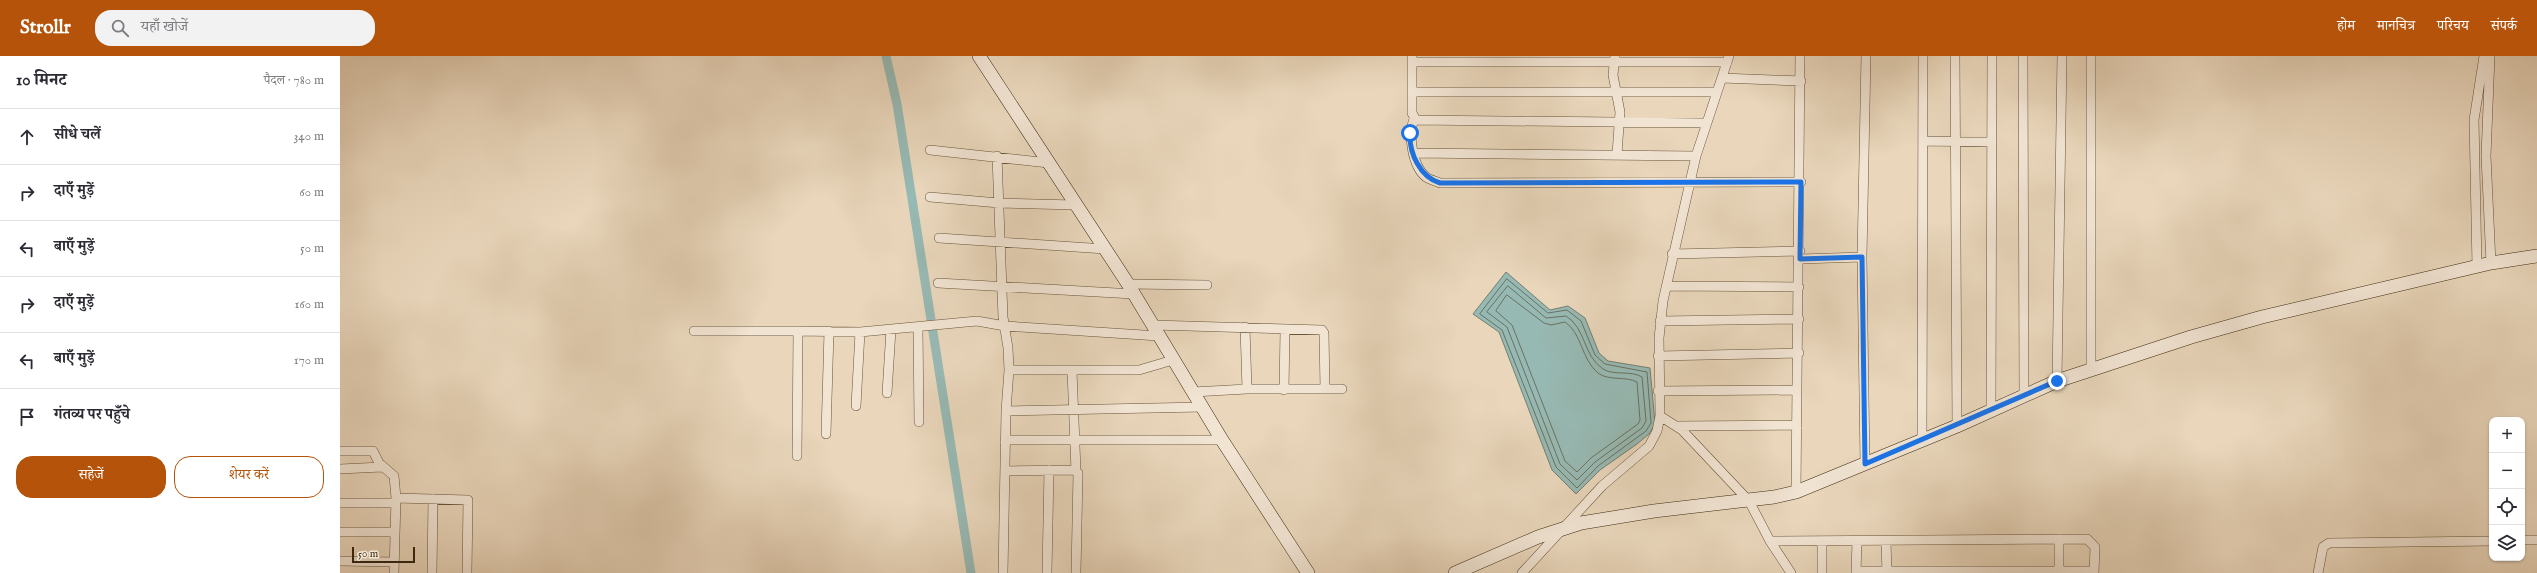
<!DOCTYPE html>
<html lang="hi">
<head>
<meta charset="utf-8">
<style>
  :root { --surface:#fff; --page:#f2f2f3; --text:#2b2b33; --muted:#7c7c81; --line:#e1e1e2; --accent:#b45309 }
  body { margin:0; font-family:"IM FELL English","Noto Serif Devanagari",serif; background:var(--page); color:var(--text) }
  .controls { position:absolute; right:12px; bottom:12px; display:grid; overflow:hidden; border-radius:8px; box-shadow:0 1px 3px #0004 }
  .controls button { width:36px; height:36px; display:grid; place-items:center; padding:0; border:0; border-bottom:1px solid var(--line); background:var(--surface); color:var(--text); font:20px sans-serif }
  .scale { position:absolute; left:12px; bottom:10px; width:63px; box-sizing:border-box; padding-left:4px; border:2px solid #3e290e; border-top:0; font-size:11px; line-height:14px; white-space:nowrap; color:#3e290e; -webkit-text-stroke:3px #f1e4d3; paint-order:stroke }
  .stop { position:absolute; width:12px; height:12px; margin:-9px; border:3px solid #1a73e8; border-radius:50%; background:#fff }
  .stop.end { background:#1a73e8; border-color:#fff; box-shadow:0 1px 4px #0008 }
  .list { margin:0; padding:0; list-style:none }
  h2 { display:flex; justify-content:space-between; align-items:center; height:52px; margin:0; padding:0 16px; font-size:17px }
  h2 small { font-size:13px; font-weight:400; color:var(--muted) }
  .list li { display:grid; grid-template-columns:26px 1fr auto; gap:12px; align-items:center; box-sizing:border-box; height:56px; padding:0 16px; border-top:1px solid var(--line) }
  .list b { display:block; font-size:15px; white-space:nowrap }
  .list em { font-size:13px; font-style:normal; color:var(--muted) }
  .actions { display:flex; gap:8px; padding:12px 16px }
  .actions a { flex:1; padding:9px 0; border:1px solid var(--accent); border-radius:16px; text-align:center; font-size:14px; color:var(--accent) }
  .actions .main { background:var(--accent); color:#fff }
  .icon { flex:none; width:22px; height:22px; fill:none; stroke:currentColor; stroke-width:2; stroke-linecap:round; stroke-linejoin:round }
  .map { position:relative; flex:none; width:2197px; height:517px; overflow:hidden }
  header { display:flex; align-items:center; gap:24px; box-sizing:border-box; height:56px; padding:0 20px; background:var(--accent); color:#fff }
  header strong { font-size:19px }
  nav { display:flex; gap:22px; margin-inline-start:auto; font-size:14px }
  .search { width:280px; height:36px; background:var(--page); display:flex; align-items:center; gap:10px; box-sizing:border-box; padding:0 14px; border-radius:16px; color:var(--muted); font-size:15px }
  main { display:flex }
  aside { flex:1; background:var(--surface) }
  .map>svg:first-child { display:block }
  .water { fill:#97b9b3; stroke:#737f71 }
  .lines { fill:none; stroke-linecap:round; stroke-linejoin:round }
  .shore { stroke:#6a7160; stroke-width:1 }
  .canal { stroke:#97b9b3; stroke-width:9 }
  .street-casing { stroke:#695439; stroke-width:10 }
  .secondary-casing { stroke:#3e290e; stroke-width:14 }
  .street { stroke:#f1e4d3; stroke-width:9 }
  .secondary { stroke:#f1e4d3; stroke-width:13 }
  .route { stroke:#1a73e8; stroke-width:5 }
</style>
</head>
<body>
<header>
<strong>Strollr</strong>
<div class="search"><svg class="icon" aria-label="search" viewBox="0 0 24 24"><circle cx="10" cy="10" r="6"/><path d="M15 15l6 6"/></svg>यहाँ खोजें</div>
<nav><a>होम</a><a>मानचित्र</a><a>परिचय</a><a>संपर्क</a></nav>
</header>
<main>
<aside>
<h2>10 मिनट<small>पैदल · 780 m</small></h2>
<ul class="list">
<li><svg class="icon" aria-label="ahead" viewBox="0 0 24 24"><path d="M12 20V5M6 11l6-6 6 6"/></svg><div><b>सीधे चलें</b></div><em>340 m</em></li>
<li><svg class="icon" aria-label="right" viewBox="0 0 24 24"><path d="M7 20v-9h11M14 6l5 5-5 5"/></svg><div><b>दाएँ मुड़ें</b></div><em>60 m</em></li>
<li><svg class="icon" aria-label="left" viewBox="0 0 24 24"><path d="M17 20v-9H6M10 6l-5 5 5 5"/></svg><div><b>बाएँ मुड़ें</b></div><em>50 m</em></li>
<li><svg class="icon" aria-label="right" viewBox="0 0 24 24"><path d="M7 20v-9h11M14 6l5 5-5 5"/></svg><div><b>दाएँ मुड़ें</b></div><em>160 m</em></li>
<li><svg class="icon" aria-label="left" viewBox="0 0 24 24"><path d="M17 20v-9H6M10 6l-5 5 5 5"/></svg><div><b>बाएँ मुड़ें</b></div><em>170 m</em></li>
<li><svg class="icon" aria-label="arrive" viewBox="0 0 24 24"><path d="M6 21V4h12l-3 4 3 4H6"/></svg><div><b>गंतव्य पर पहुँचे</b></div></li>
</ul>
<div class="actions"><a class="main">सहेजें</a><a>शेयर करें</a></div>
</aside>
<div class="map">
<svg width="2197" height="517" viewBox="0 0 2197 517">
  <rect width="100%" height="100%" fill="#e9d6bb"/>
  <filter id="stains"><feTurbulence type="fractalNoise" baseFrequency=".005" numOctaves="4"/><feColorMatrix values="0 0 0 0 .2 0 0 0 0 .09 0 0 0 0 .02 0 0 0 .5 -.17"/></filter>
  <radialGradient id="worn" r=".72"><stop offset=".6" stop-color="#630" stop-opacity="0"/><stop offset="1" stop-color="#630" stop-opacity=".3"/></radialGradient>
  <path class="water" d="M1166,216L1210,254L1228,250L1245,262L1259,297L1268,305L1310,312L1315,368L1309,378L1297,388L1260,414L1236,438L1212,414L1159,276L1133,258Z"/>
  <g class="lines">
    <path class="shore" d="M1167,223L1208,257L1227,254L1241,265L1255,299L1265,308L1307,316L1311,367L1306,375L1258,410L1237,432L1216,411L1162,274L1140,258Z
      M1168,230L1206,262L1226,260C1246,272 1243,300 1263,313C1274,320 1291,314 1302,321L1306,365L1302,372L1255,406L1237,424L1220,408L1167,271L1147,256Z
      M1167,239L1204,267L1211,269L1225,266C1242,277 1241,303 1258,317C1268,325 1286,320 1297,326L1300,364L1298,368L1251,402L1237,416L1225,405L1172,269L1156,255Z"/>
    <path class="canal" d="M546,0L557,48L631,517"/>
    <g class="street-casing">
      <path id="street" d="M1072,0V57L1076,64L1366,67
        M1275,0L1273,19L1280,56L1277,98
        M1615,0L1617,370
        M1683,0L1684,340
        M1751,0V314
        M2150,0L2146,100L2151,207
        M1072,6H1387
        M1382,22L1461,25
        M1073,36H1377
        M1074,63C1068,78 1072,110 1086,121C1090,124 1096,125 1100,127L1461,126
        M1583,85L1652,86
        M590,94L709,107
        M1074,97L1356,100
        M657,100L663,261L668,292L669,314L666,355L663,517
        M590,141L659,147L735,149
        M599,182L765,193
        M1332,198L1460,195
        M1460,203L1522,201
        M2137,210L2134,64L2144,0
        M598,227L794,238
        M788,228L867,229
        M1326,230L1459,231
        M1320,265L1459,263
        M813,269L982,274L984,277L985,333
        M905,271L907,333
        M578,272L579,366
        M354,275H458
        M1318,300L1459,297
        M669,314H799L833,304
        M732,315L736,415
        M1717,325L1722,0
        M944,334L945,274
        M1318,335L1457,334
        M853,336L907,333H1002
        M547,337L551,274
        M516,350L520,276
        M1651,354L1652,0
        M666,355L863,351
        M1320,360L1342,374L1409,445L1430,485L1451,517
        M1336,370L1457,369
        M486,378L489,275
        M665,384H882
        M1582,384L1583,0
        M0,395H33L39,407L54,420L56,442L54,517
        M457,400L458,275L520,276L637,265L665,270L819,280
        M1525,408L1522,201L1526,0
        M0,413L42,411
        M665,415L734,414L738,417L736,517
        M1456,436L1460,0
        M56,442L128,444L127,517
        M0,447H55
        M0,476H55
        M1719,483V517
        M2182,484H2197
        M1430,485L1747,483L1755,491L1754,517
        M1546,485L1547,517
        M0,505L54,506
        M1516,515H1754
        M92,517L93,443
        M707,517L709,414
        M1182,517L1262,430L1309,390L1317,375L1320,360L1319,282L1323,245L1356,100L1389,0
        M1482,517V486
        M1516,517L1517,485
        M1978,517L1983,491L1989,487L2152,485"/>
    </g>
    <g class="secondary-casing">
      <path id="secondary" d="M639,0L788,228L882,384L968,517
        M1115,517L1198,481L1241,467L1314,455L1434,441L1456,436L1617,370L1717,325L1851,281L1922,261L2151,207L2197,200"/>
    </g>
    <use href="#street" class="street"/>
    <use href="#secondary" class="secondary"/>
  </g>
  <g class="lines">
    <path class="route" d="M1070,77C1069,97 1080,121 1100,127L1461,126L1460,203L1522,201L1525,408L1717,325"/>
  </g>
  <rect width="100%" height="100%" filter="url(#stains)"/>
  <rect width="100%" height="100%" fill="url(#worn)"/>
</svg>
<div class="controls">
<button>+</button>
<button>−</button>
<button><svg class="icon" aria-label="locate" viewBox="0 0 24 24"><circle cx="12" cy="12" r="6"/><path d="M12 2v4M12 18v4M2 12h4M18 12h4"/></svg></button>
<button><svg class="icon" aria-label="layers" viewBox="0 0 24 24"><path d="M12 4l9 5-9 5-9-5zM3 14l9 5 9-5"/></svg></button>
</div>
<div class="scale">50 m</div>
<div class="stop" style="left:1070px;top:77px"></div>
<div class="stop end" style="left:1717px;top:325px"></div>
</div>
</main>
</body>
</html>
